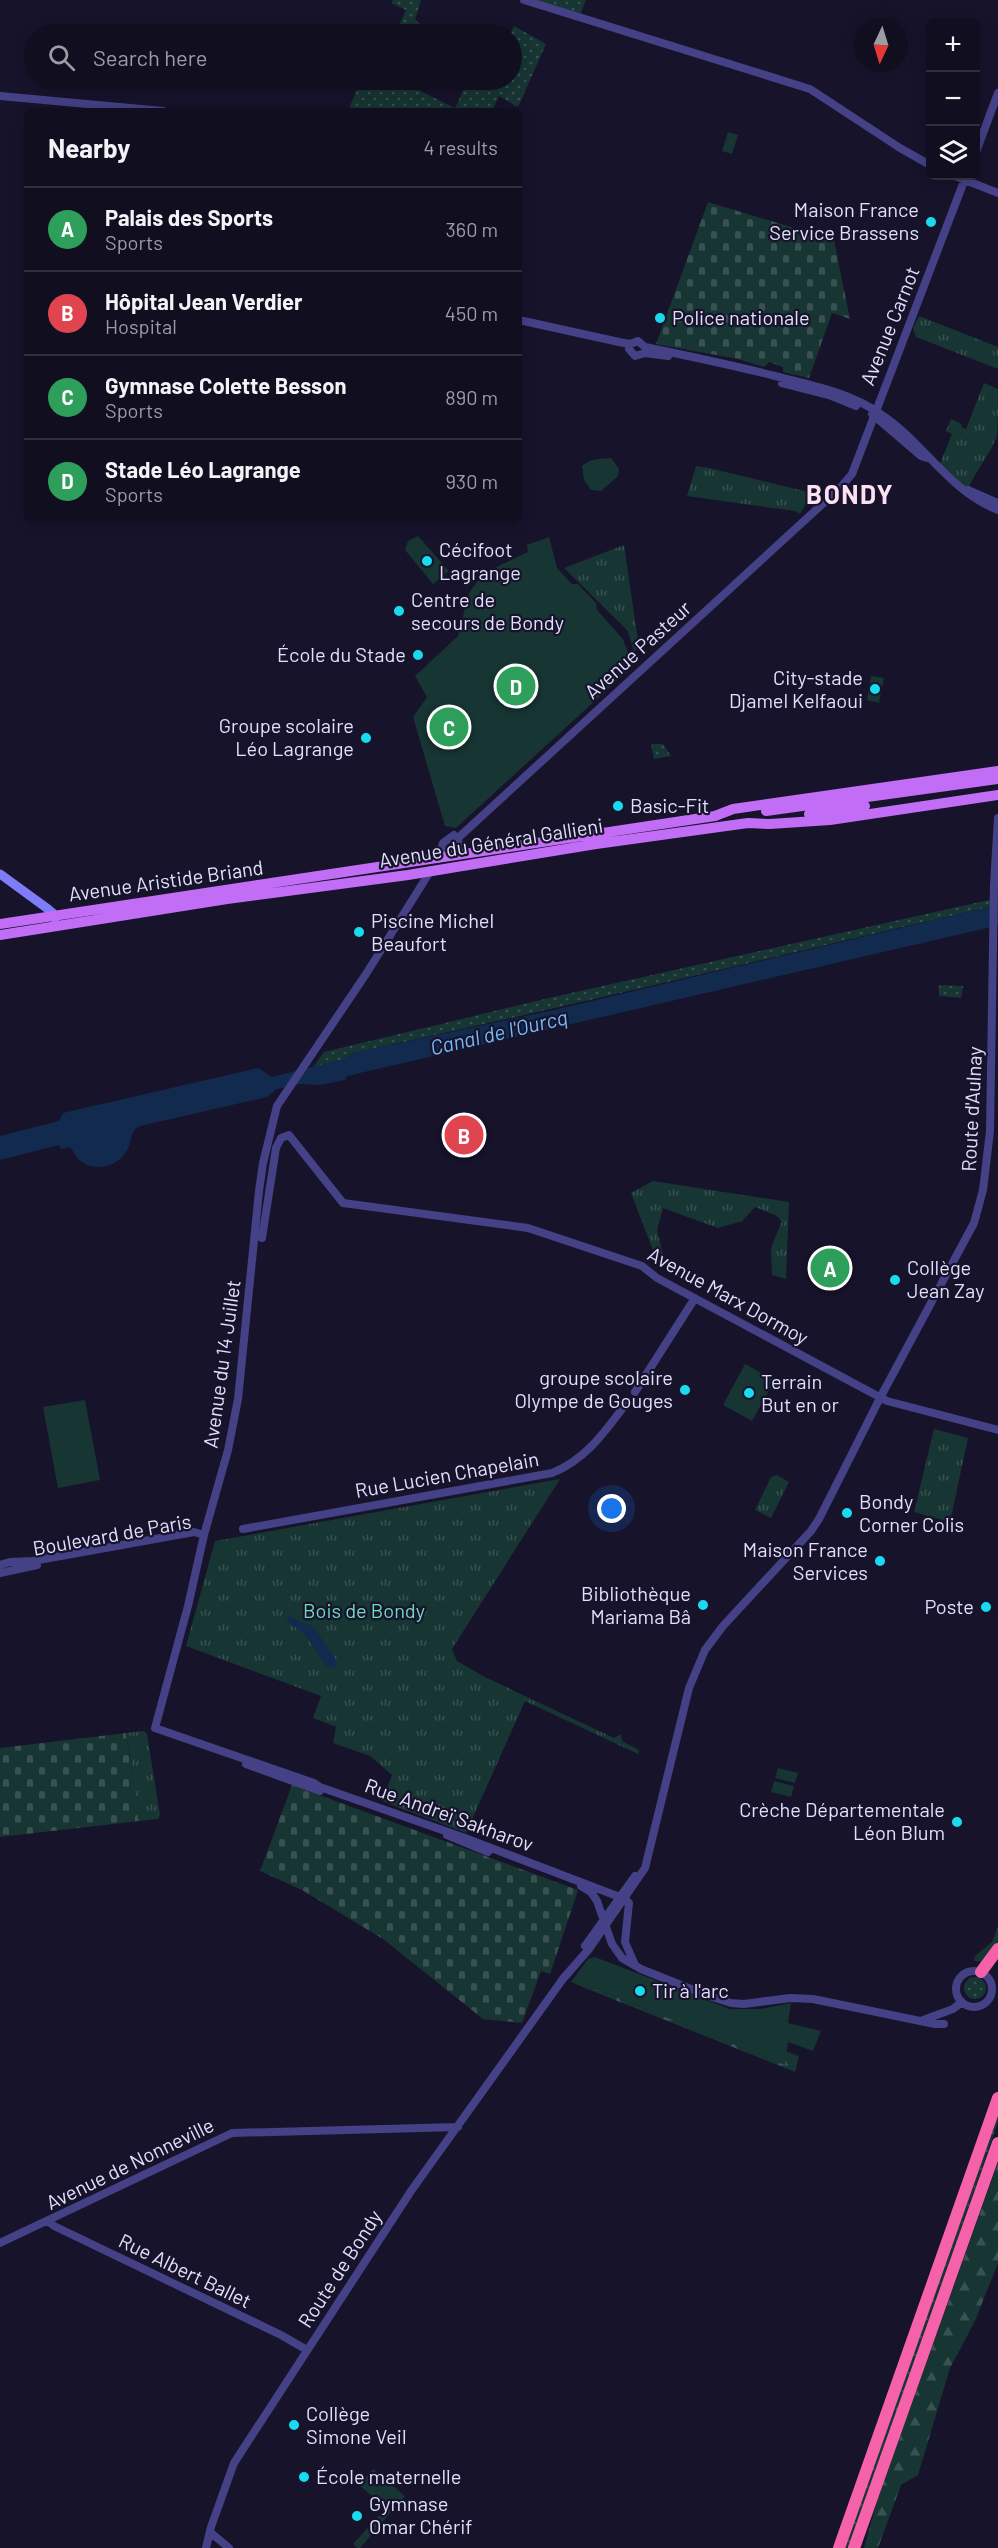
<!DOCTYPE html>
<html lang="en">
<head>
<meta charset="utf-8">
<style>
  :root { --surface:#110e20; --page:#1e1c2d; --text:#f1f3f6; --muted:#9c9ca5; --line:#302e3e; --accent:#7c3aed }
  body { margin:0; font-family:Barlow,sans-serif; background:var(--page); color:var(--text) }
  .controls { position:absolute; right:18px; top:18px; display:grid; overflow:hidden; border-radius:9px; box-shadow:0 3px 15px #0003 }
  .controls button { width:54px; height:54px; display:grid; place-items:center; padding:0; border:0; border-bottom:2px solid var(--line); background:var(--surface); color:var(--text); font:30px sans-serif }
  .compass { position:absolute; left:854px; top:18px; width:54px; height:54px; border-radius:50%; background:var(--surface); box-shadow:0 3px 15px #0003; rotate:184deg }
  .you { position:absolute; left:612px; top:1509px; width:21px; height:21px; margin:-15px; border:4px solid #fff; border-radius:50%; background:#1a73e8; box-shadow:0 0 0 9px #1a73e833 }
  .badge { display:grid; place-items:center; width:39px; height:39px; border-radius:50%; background:var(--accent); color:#fff; font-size:20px; font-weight:700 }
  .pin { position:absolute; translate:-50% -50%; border:3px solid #fff; box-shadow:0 2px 6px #0006 }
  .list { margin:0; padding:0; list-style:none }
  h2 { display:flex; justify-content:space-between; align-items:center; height:78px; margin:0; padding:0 24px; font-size:26px }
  h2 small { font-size:20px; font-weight:400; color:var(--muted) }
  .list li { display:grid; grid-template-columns:39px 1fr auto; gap:18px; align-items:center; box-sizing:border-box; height:84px; padding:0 24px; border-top:2px solid var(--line) }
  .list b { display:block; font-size:22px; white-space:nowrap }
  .list p { margin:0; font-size:20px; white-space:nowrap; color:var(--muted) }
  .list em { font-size:20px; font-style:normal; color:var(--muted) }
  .icon { flex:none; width:33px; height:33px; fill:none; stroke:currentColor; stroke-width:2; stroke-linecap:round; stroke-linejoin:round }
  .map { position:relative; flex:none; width:998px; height:2548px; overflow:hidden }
  .search { position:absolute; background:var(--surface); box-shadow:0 3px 15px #0003; left:24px; top:24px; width:498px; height:66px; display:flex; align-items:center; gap:15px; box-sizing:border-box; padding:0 21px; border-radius:33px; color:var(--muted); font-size:22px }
  .panel { position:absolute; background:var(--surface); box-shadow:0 3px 15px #0003; left:24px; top:108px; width:498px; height:414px; border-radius:9px }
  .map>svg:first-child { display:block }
  .grass { fill:url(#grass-dots) }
  .forest { fill:url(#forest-firs) }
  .cemetery { fill:url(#cemetery-stones) }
  .park { fill:url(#park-tufts) }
  .pitch { fill:#173533 }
  .water { fill:#132a4f }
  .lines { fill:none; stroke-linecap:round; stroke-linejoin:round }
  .tertiary { stroke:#444187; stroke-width:8 }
  .secondary { stroke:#7f7cf7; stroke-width:9 }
  .primary { stroke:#c26df6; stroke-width:10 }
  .motorway { stroke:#f562a9; stroke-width:12 }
  .poi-dot { fill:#18dbf0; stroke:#17132b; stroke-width:2 }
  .labels { text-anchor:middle; stroke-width:4.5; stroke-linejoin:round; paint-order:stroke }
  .poi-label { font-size:20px; fill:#e2dffd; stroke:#17132b; text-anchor:start }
  .street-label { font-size:20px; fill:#e2dffd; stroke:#17132b }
  .park-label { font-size:20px; fill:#6edabf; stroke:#17132b }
  .water-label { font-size:21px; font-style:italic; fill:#74baf6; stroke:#17132b }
  .district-label { font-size:26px; font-weight:bold; letter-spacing:1.5px; fill:#fde1f3; stroke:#17132b }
</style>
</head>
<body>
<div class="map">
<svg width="998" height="2548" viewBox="0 0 998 2548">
  <defs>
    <pattern id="grass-dots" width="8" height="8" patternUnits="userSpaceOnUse" patternTransform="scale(1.5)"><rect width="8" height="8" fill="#173533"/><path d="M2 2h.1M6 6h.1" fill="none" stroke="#385251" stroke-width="1.8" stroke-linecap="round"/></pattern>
    <pattern id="forest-firs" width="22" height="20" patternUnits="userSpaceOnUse" patternTransform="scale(1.5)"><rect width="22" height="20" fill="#173533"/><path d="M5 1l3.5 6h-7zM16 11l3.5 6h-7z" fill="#385251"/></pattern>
    <pattern id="cemetery-stones" width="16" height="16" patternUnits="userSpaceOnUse" patternTransform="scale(1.5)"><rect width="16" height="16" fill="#173533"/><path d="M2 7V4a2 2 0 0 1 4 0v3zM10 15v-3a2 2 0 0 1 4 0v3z" fill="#385251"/></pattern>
    <pattern id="park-tufts" width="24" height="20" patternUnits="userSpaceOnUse" patternTransform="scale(1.5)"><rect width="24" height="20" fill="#173533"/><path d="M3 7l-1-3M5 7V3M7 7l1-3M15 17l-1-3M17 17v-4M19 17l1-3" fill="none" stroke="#385251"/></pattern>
  </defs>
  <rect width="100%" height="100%" fill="#17132b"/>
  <path class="grass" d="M393,0H421L415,20L422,25L418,34H395L406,10L391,3Z
    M533,0H586L580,15Z
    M514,26L546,44L518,107L499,96L492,111H348L361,80H402V82L455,108L468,80H512L510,34Z
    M651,744H663L671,756L654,759Z
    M998,898V905L994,906C780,955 567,1007 353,1053L345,1059L313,1067L324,1052L549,998Z
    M939,985L963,986L961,998L939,996Z
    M964 1988a11 11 0 1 1 22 0a11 11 0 1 1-22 0Z
    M998,2113V2122L985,2160L848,2548H845Z"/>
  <path class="forest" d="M998,1927V1942L983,1962L974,1961L975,1956L992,1942Z
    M591,1987L784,2064L785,2051L799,2056L795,2072L590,1990Z
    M998,2163V2263L975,2321L950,2368L918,2475L901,2485L878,2548H864L877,2501Z"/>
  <path class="cemetery" d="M708,202L834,240L850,319L832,313L809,378L783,372V367L769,362L764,367L738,359L656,344Z
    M126,1733L139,1821L0,1837V1748Z
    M292,1785L578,1890L550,1974L541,1971L522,2023L483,2019L383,1939L302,1890L260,1871Z"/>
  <path class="park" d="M919,316L998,347V369L916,337L913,328Z
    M984,383L998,389C998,402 998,424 997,436C990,455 976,470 968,489L940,464L952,434L946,431L951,419L962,424L961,427L966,429Z
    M696,466L709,468L812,493L800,514L795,511L687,496Z
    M624,545L639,647L634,652L628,631L564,568Z
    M653,1181L789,1202L786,1279L772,1275L771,1248L782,1221L775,1215L755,1207L742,1221L718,1228L663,1208L657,1230L665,1262L659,1266L631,1193Z
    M934,1429L968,1438L950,1522L914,1512Z
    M777,1475L789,1482L771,1518L755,1510L771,1477Z
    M560,1479L452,1649L457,1661L485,1677L614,1738L621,1734L622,1741L639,1750L638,1754L525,1701L466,1833L382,1801L392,1775L370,1756L333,1743L336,1727L313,1718L321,1696L186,1646L215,1541Z
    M144,1731L147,1734L160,1815L158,1819L139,1821L133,1783L130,1780L132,1772L126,1733Z"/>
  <path class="pitch" d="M728,132L738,135L732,154L722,151Z
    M611,458L619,469L618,476L601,491L591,490L584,480L582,466C590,458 602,459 611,458Z
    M418,536L449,571L433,584L405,550L408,541Z
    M549,537L557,568L572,584H578L596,603L597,610L623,639L633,666L456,828L445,826L413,717L427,697L415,676L458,636L469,593L477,582L488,571L528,552L527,545Z
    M871,676L884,678L879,703L867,700Z
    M745,1364L775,1380L752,1421L723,1405Z
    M85,1400L100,1480L58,1488L43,1407Z
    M778,1768L798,1773L795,1783L775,1778Z
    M774,1781L794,1786L791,1797L771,1792Z
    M595,1957L730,2009H760L791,2003L788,2023L821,2031L813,2051L788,2042L785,2065L591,1987L590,1990L571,1982L588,1959Z
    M373,2469L405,2496L360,2548H357L353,2544L386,2508L359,2485Z"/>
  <path class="water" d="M998,905V925L987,928L347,1076L345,1080L320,1085L301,1084L277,1089L267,1097L140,1126C129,1131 133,1140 127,1150C119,1166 97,1172 82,1162C76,1158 74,1152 70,1147L61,1149L59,1145L0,1160V1136L59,1121L63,1113L258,1068L272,1077L344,1059L353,1053L554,1010Z
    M289,1616L314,1627L336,1660L335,1668L327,1667L305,1635L286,1620Z"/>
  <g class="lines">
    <path class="tertiary" d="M524,0L810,89L900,148L930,165
      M0,96L163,111
      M976,152L998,93
      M955,176L998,193
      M519,320L619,342L630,344L638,341L645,347C689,356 732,365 775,376C812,385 851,393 882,415C924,443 949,491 998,510
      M629,349L635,356L645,353L668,356
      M782,383L829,395L856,406
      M872,414L921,456L927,458
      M968,490L998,503
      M440,857L453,848L458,838L841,487L852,474L966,176
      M438,859L443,843L454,835L465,853
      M431,870L366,974L277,1106L263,1163L259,1191L238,1399L228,1450L204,1535L188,1606L155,1728L314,1783L320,1787L465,1838L625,1899L629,1903L625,1942L635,1965
      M262,1238L276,1148L281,1138L289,1135L343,1203L528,1228L642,1266L657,1278L887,1401L998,1430
      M635,1392L695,1298
      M243,1529L552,1473C587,1459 606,1430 628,1401
      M0,1565L10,1562L33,1561L194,1532L204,1535
      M0,1573L37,1565
      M246,1764L320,1791
      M447,1835L488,1852
      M581,1886L591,1892L597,1901L612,1944L622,1958L641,1969L706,1995L731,2003L744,2004L790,1998L813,1999L935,2024H944
      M585,1946L635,1876
      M956 1989a18 18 0 1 1 36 0a18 18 0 1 1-36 0Z
      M562,1980L589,1949L645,1868L689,1688L705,1650L723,1626L811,1531L819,1519L880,1398L974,1223L983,1190L990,1131L994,885L998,818
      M923,2020L953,2009L962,2002
      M48,2221L54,2226L281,2335L307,2350
      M0,2243L232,2133L458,2127
      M210,2532L229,2548
      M206,2548L211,2527L234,2463L411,2191L565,1976"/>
    <path class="secondary" d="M0,874L48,909L55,915V919"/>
    <path class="primary" d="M766,811L998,779
      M809,814L865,806
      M0,924L715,816L733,809L998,771
      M0,935L227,899L408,875L596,844L748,823L770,824L830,820L998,795"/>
    <path class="motorway" d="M981,1972L998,1949
      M839,2548L998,2098
      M854,2548L998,2143"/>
  </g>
  <g class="poi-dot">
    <circle cx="931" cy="222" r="6"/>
    <circle cx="660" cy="318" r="6"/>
    <circle cx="427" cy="561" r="6"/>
    <circle cx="399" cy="611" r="6"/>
    <circle cx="418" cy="655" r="6"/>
    <circle cx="875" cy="689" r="6"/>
    <circle cx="366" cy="738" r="6"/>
    <circle cx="618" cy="806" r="6"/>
    <circle cx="359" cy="932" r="6"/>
    <circle cx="895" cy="1280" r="6"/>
    <circle cx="685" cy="1390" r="6"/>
    <circle cx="749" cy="1393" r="6"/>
    <circle cx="847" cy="1513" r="6"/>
    <circle cx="880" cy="1561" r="6"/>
    <circle cx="703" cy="1605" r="6"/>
    <circle cx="986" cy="1607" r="6"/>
    <circle cx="957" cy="1822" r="6"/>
    <circle cx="640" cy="1991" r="6"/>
    <circle cx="294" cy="2425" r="6"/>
    <circle cx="304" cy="2477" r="6"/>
    <circle cx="357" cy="2516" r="6"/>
  </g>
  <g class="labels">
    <g class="poi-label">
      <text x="919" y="217" text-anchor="end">Maison France<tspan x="919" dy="23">Service Brassens</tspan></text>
      <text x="672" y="325">Police nationale</text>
      <text x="439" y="557">Cécifoot<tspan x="439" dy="23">Lagrange</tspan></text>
      <text x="411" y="607">Centre de<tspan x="411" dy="23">secours de Bondy</tspan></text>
      <text x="406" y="662" text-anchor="end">École du Stade</text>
      <text x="863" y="685" text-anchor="end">City-stade<tspan x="863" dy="23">Djamel Kelfaoui</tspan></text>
      <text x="354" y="733" text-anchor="end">Groupe scolaire<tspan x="354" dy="23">Léo Lagrange</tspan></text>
      <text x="630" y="813">Basic-Fit</text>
      <text x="371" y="928">Piscine Michel<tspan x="371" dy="23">Beaufort</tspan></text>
      <text x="907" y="1275">Collège<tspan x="907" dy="23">Jean Zay</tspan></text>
      <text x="673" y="1385" text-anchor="end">groupe scolaire<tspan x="673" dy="23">Olympe de Gouges</tspan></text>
      <text x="761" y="1389">Terrain<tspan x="761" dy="23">But en or</tspan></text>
      <text x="859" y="1509">Bondy<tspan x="859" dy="23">Corner Colis</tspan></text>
      <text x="868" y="1557" text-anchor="end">Maison France<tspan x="868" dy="23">Services</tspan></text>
      <text x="691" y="1601" text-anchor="end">Bibliothèque<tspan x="691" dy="23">Mariama Bâ</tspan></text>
      <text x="974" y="1614" text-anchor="end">Poste</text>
      <text x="945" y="1817" text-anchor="end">Crèche Départementale<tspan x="945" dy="23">Léon Blum</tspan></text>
      <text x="652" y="1998">Tir à l'arc</text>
      <text x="306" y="2421">Collège<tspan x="306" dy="23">Simone Veil</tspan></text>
      <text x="316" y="2484">École maternelle</text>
      <text x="369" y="2511">Gymnase<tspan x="369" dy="23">Omar Chérif</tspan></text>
    </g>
    <g class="street-label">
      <text transform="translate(890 326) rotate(-68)" y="7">Avenue Carnot</text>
      <text transform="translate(638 650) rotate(-42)" y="7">Avenue Pasteur</text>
      <text transform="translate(491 843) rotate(-9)" y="7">Avenue du Général Gallieni</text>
      <text transform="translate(166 881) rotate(-8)" y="7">Avenue Aristide Briand</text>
      <text transform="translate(972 1109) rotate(-87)" y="7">Route d'Aulnay</text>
      <text transform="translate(728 1296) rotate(29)" y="7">Avenue Marx Dormoy</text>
      <text transform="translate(222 1364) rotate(-82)" y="7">Avenue du 14 Juillet</text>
      <text transform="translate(447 1475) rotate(-10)" y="7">Rue Lucien Chapelain</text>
      <text transform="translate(112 1535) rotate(-10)" y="7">Boulevard de Paris</text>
      <text transform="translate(449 1815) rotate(20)" y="7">Rue Andreï Sakharov</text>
      <text transform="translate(130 2164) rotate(-26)" y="7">Avenue de Nonneville</text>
      <text transform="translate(340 2269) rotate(-57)" y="7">Route de Bondy</text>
      <text transform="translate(185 2271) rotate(26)" y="7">Rue Albert Ballet</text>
    </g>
    <g class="park-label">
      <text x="364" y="1618">Bois de Bondy</text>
    </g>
    <g class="water-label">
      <text transform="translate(499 1033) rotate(-13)" y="7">Canal de l'Ourcq</text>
    </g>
    <g class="district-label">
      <text x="850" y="504">BONDY</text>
    </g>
  </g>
</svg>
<div class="controls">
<button>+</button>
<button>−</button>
<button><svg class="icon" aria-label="layers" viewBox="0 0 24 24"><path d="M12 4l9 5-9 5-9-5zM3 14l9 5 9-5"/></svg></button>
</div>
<svg class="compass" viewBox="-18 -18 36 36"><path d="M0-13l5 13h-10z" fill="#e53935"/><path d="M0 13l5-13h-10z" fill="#9c9ca5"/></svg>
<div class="you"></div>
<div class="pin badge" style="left:830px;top:1268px;background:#2e9e5b">A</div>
<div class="pin badge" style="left:464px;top:1135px;background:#e0444e">B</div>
<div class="pin badge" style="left:449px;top:727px;background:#2e9e5b">C</div>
<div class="pin badge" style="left:516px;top:686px;background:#2e9e5b">D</div>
<div class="search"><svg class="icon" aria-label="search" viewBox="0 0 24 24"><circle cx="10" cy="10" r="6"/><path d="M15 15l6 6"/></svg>Search here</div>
<section class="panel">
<h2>Nearby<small>4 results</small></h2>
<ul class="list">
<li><span class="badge" style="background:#2e9e5b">A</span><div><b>Palais des Sports</b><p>Sports</p></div><em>360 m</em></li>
<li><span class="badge" style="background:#e0444e">B</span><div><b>Hôpital Jean Verdier</b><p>Hospital</p></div><em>450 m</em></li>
<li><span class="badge" style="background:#2e9e5b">C</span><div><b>Gymnase Colette Besson</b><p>Sports</p></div><em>890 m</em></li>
<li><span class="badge" style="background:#2e9e5b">D</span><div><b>Stade Léo Lagrange</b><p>Sports</p></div><em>930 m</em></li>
</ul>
</section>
</div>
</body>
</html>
